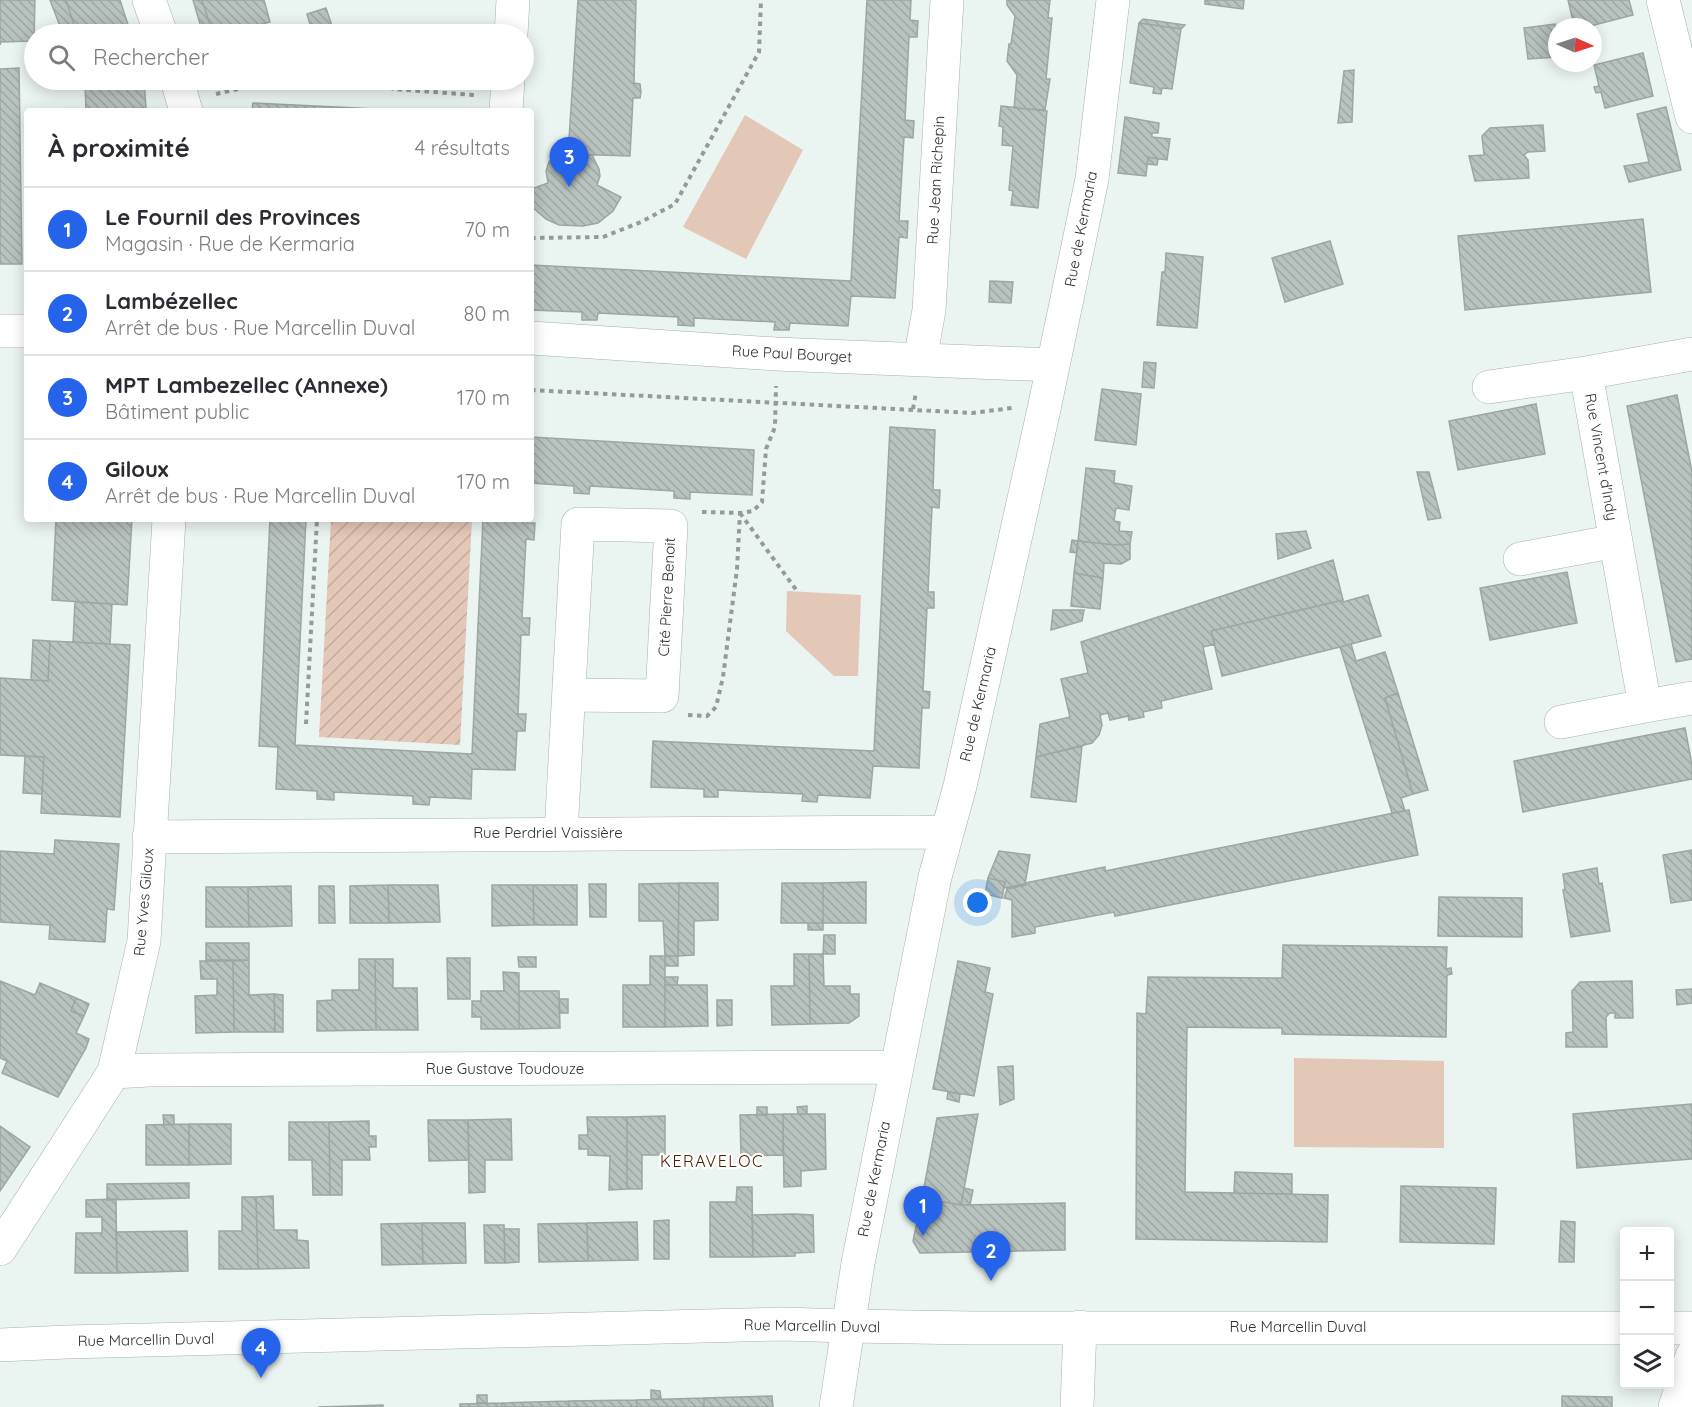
<!DOCTYPE html>
<html lang="fr">
<head>
<meta charset="utf-8">
<style>
  :root { --surface:#fff; --page:#f7f7f7; --text:#2b2b33; --muted:#7c7c81; --line:#e1e1e2; --accent:#2563eb }
  body { margin:0; font-family:Quicksand,sans-serif; background:var(--page); color:var(--text) }
  .controls { position:absolute; right:18px; bottom:18px; display:grid; overflow:hidden; border-radius:6px; box-shadow:0 3px 15px #0003 }
  .controls button { width:54px; height:54px; display:grid; place-items:center; padding:0; border:0; border-bottom:2px solid var(--line); background:var(--surface); color:var(--text); font:30px sans-serif }
  .compass { position:absolute; left:1548px; top:18px; width:54px; height:54px; border-radius:50%; background:var(--surface); box-shadow:0 3px 15px #0003; rotate:93deg }
  .you { position:absolute; left:978px; top:903px; width:21px; height:21px; margin:-15px; border:4px solid #fff; border-radius:50%; background:#1a73e8; box-shadow:0 0 0 9px #1a73e833 }
  .badge { display:grid; place-items:center; width:39px; height:39px; border-radius:50%; background:var(--accent); color:#fff; font-size:20px; font-weight:700 }
  .pin { position:absolute; translate:-50% -50px; filter:drop-shadow(0 2px 3px #0008) }
  .pin::after { content:''; position:absolute; top:32px; width:21px; height:18px; background:inherit; clip-path:polygon(0 0,100% 0,50% 100%) }
  .list { margin:0; padding:0; list-style:none }
  h2 { display:flex; justify-content:space-between; align-items:center; height:78px; margin:0; padding:0 24px; font-size:26px }
  h2 small { font-size:20px; font-weight:400; color:var(--muted) }
  .list li { display:grid; grid-template-columns:39px 1fr auto; gap:18px; align-items:center; box-sizing:border-box; height:84px; padding:0 24px; border-top:2px solid var(--line) }
  .list b { display:block; font-size:22px; white-space:nowrap }
  .list p { margin:0; font-size:20px; white-space:nowrap; color:var(--muted) }
  .list em { font-size:20px; font-style:normal; color:var(--muted) }
  .icon { flex:none; width:33px; height:33px; fill:none; stroke:currentColor; stroke-width:2; stroke-linecap:round; stroke-linejoin:round }
  .map { position:relative; flex:none; width:1692px; height:1407px; overflow:hidden }
  .search { position:absolute; background:var(--surface); box-shadow:0 3px 15px #0003; left:24px; top:24px; width:510px; height:66px; display:flex; align-items:center; gap:15px; box-sizing:border-box; padding:0 21px; border-radius:33px; color:var(--muted); font-size:22px }
  .panel { position:absolute; background:var(--surface); box-shadow:0 3px 15px #0003; left:24px; top:108px; width:510px; height:414px; border-radius:6px }
  .map>svg:first-child { display:block }
  .park { fill:#e3c7b7 }
  .garden { fill:url(#garden-furrows) }
  .building { fill:url(#building-back-hatch); stroke:#9ca6a3; stroke-width:1.5 }
  .lines { fill:none; stroke-linecap:round; stroke-linejoin:round }
  .minor-casing { stroke:#a7b1ae; stroke-width:34 }
  .major-casing { stroke:#a7b1ae; stroke-width:34 }
  .path { stroke:#949b99; stroke-width:4; stroke-dasharray:4.5 4.5; stroke-linecap:butt }
  .minor { stroke:#fff; stroke-width:33 }
  .major { stroke:#fff; stroke-width:33 }
  .labels { text-anchor:middle; stroke-width:4.5; stroke-linejoin:round; paint-order:stroke }
  .street-label { font-size:15px; fill:#2d3130; stroke:#fff }
  .neighbourhood-label { font-size:16px; letter-spacing:1.5px; fill:#4e2001; stroke:#fff }
</style>
</head>
<body>
<div class="map">
<svg width="1692" height="1407" viewBox="0 0 1692 1407">
  <defs>
    <pattern id="garden-furrows" width="10" height="10" patternUnits="userSpaceOnUse" patternTransform="scale(1.5)"><rect width="10" height="10" fill="#e3c7b7"/><path d="M-1 1l2-2M0 10L10 0M9 11l2-2" fill="none" stroke="#c3ab9e"/></pattern>
    <pattern id="building-back-hatch" width="6" height="6" patternUnits="userSpaceOnUse" patternTransform="scale(1.5)"><rect width="6" height="6" fill="#b8c2bf"/><path d="M-1 5l2 2M0 0l6 6M5-1l2 2" fill="none" stroke="#9ea7a4"/></pattern>
  </defs>
  <rect width="100%" height="100%" fill="#eaf4f1"/>
  <path class="park" d="M745,115L803,150L746,259L683,227Z
    M787,591L861,595L858,676H834L786,631Z
    M1294,1058L1444,1061V1148L1294,1147Z"/>
  <path class="garden" d="M331,519H472L460,745L319,737Z"/>
  <path class="building" d="M0,0H35L34,41L1,42L0,45Z
    M50,0H66L77,34H63Z
    M66,0H120L131,34H77Z
    M193,0H202L213,34H203Z
    M202,0H264L270,22L228,34H213Z
    M578,0H636L634,83L640,84L641,92L640,98H633L630,156L568,154Z
    M867,0H911L910,20L918,21L917,37H909L905,120L914,121L913,138L904,137L899,221H908L907,238L899,237L895,298L851,296L848,326L790,323L789,330H774L775,322L694,318V326L678,325V317L598,313L597,320H582V312L531,310V265L851,281Z
    M1007,0H1050L1048,18H1052L1046,79H1050L1045,110L1014,108L1017,75L1007,61L1009,44H1011L1015,16L1007,5Z
    M1205,0H1244L1243,9L1205,4Z
    M1568,0H1629L1633,15L1590,26L1588,22L1574,25Z
    M326,8L332,26L312,31L307,14Z
    M1143,19L1185,25L1181,29L1139,23Z
    M1139,23L1181,29L1172,89L1162,88L1161,94L1153,93L1154,87L1130,83Z
    M1555,24L1557,57L1528,59L1524,28Z
    M1643,53L1653,96L1605,108L1601,92L1596,93L1594,87L1599,86L1594,65Z
    M19,68L22,264H0V69Z
    M1354,70L1352,122L1338,123L1344,71Z
    M92,80H146L93,82Z
    M144,80L146,108L86,110L85,83Z
    M253,103L417,111H252Z
    M1001,106L1047,111L1038,208L1011,205L1013,191L1009,190L1013,146L1002,145L1003,127L999,126Z
    M1666,107L1681,170L1629,182L1624,166L1649,162L1637,114Z
    M1125,117L1159,123L1158,133H1152V137L1170,139L1167,160L1148,157L1146,176L1118,173Z
    M1543,125L1545,151L1528,152L1524,155L1528,160L1529,178L1475,181L1469,156L1484,155L1482,136L1490,128Z
    M569,148L568,154L592,155L599,169L600,176L597,185L621,197L613,211L598,223L583,226L559,225L546,219L531,206V189L548,183L546,171L549,162L557,154Z
    M1148,157L1158,159L1157,165L1147,164Z
    M1643,219L1651,292L1465,310L1458,236Z
    M1330,241L1343,284L1285,302L1272,258Z
    M1166,253L1203,257L1197,328L1157,325L1162,272H1165Z
    M990,281L1013,282L1011,303L989,302Z
    M1144,362L1156,363L1154,388L1142,387Z
    M1102,389L1141,394L1136,445L1095,440Z
    M1677,395L1692,472V659L1676,662L1627,406Z
    M1536,404L1545,454L1458,470L1449,421Z
    M890,427L935,430L933,490H940L939,508L932,507L928,592H934V608H927L923,691L930,692L929,708H922L919,768L873,766L870,798L818,795L817,802L802,801L803,794L718,790V797H704V789L651,787L653,741L874,751Z
    M531,437L754,450L752,495L690,492V499L674,498V491L590,486L589,494L574,493V486L531,483Z
    M1086,468L1115,471L1114,483L1132,486L1129,510L1116,508L1114,521L1120,522L1119,531L1132,532L1130,544L1116,545L1078,541Z
    M1417,472H1429L1441,518L1428,520Z
    M56,519H132L127,605L52,600Z
    M270,519H306L295,745L472,754L483,519H527V523H535L534,540L526,539L522,618H530L529,635H521L518,714H526L525,731H517L515,770L472,769L471,799L430,797L429,805L413,804V796L334,792V800L317,799V791L276,789L278,747L259,746Z
    M1306,531L1311,548L1278,559L1276,534Z
    M1072,540L1078,541L1077,553L1070,552Z
    M1078,541L1116,545L1130,544V559L1121,564L1104,563L1103,578L1074,573Z
    M1333,560L1343,600L1211,631L1215,644L1203,647L1212,689L1161,701L1162,708L1143,712L1144,717L1129,720L1128,716L1110,720L1108,713L1100,715L1102,725L1099,735L1092,743L1036,757L1040,724L1070,717L1061,679L1088,673L1081,642Z
    M1567,572L1577,623L1490,640L1480,588Z
    M1074,573L1103,578L1100,609L1071,606Z
    M1368,595L1381,636L1340,647L1222,676L1211,631L1343,600V602Z
    M75,602L112,604L110,644L73,642Z
    M1053,610H1084L1082,621L1051,630Z
    M33,640L50,641L48,681L31,680Z
    M50,641L130,645L120,817L41,813L44,757L0,755V678L48,681Z
    M1351,644L1356,661L1385,652L1398,693L1385,698L1413,794L1401,798L1405,811L1392,813L1340,647Z
    M1398,693L1428,790L1413,794L1385,698Z
    M1685,728L1692,765V779L1523,812L1514,761Z
    M1082,746L1076,802L1031,797L1036,757Z
    M25,756L44,757L42,794L23,793Z
    M1409,810L1418,855L1115,916L1114,912L1035,927V933L1012,937V900L1004,898L1007,889L1026,885L1025,883L1105,867V871Z
    M55,840L119,844L114,910L107,909L105,942L49,939L50,925L0,922V851L54,854Z
    M1692,850V900L1671,903L1663,855Z
    M999,851L1030,855L1025,884L1004,888L1005,882L988,878Z
    M1597,868L1599,884L1602,883L1610,931L1571,937L1563,890L1565,889L1563,874Z
    M988,878L1005,882L1002,898L985,894Z
    M866,882V923H823V883Z
    M679,883L678,956H665L663,921H639V884Z
    M679,883H718V920L694,921V955L678,956Z
    M782,883H823V923H781Z
    M589,884H606V917H590Z
    M388,885L389,923H350V886Z
    M388,885H438L440,922L389,923Z
    M492,885H533L534,925L492,926Z
    M533,885H577V925H534Z
    M291,886L292,926L249,927L248,887Z
    M319,886H334L335,923H319Z
    M206,887H248L249,927H206Z
    M1439,897L1522,898V937L1438,936Z
    M808,923H823V930H808Z
    M824,935H835V954H823Z
    M206,943H249V960H206Z
    M1283,945L1447,947L1446,969L1451,968L1452,974L1447,975L1446,1037L1282,1034V1028L1187,1027L1185,1192L1328,1195L1327,1242L1136,1239L1137,1013L1146,1014L1148,977L1282,978Z
    M794,954H809L810,1024L772,1025L771,986H794Z
    M809,954H823L824,986H850V994H859V1016L849,1023L810,1024Z
    M650,956H665V1027H623V985H650Z
    M665,956H678V966H665Z
    M518,957H536V967H519Z
    M447,958H470V999H448Z
    M359,959H375L376,1030L317,1031V1001L332,1000V990H359Z
    M375,959H393V988H417L418,1030H376Z
    M249,960V995L274,994L275,1032H234L233,961Z
    M200,961H233L234,1032L196,1033L195,996L217,995V979H201Z
    M958,961L990,968L985,992L993,994L974,1096L933,1089Z
    M503,972L519,973V1029H481V1017H472V1001H481V991H504Z
    M665,977H678L677,985H665Z
    M0,981L35,995L40,983L76,998L71,1011L84,1016L76,1033L89,1039L86,1048L58,1097L2,1073L7,1061L0,1058Z
    M1632,981L1633,1018H1615V1013H1610L1606,1017L1607,1047H1566V1033L1573,1032L1572,991L1580,982Z
    M665,985H707L708,1026L665,1027Z
    M1692,989V1003L1677,1005L1676,990Z
    M519,991H559L560,1028L519,1029Z
    M274,994L283,995V1032H275Z
    M76,998L89,1004L84,1016L71,1011Z
    M559,999H568V1013H559Z
    M717,1000H732V1025L717,1026Z
    M1013,1066L1014,1099L1000,1105L998,1067Z
    M948,1092L960,1094L959,1102L947,1099Z
    M1692,1104V1159L1577,1168L1573,1114Z
    M807,1106V1114H798L797,1107Z
    M757,1107H767V1115H757Z
    M783,1114V1155L741,1156L740,1115Z
    M783,1114H825L826,1169L801,1171V1186L784,1187Z
    M978,1114L961,1205L922,1198L937,1118Z
    M163,1115H174V1125H164Z
    M665,1116V1155H642V1189H627V1117Z
    M587,1117H627V1189L609,1190L610,1156L588,1155V1149H579V1135H588Z
    M511,1119L512,1160H485V1192L469,1193L468,1120Z
    M428,1120H468L469,1160L429,1161Z
    M369,1121V1136H376V1147H369L370,1160H342V1195H330L329,1122Z
    M289,1122H329L330,1195H313L312,1160H289Z
    M189,1124V1165H146V1125Z
    M189,1124H231V1164L189,1165Z
    M0,1126L30,1147L0,1191Z
    M1235,1172L1292,1174V1194L1234,1193Z
    M189,1183V1198L107,1200V1184Z
    M1401,1186L1496,1188L1494,1244L1400,1242Z
    M737,1187H752L753,1257H710V1202H736Z
    M964,1188L973,1190L970,1205H961Z
    M273,1196L274,1230H297V1240L308,1241L309,1268L258,1269L256,1197Z
    M242,1197H256L258,1269H219V1231H242Z
    M922,1198L961,1205L1065,1203V1250L920,1253L913,1241Z
    M116,1199L117,1273H75L76,1233H102V1217H86V1200Z
    M794,1214L813,1215L814,1252L795,1253V1256L753,1257L752,1215Z
    M669,1220V1259H654V1221Z
    M1561,1221L1575,1222L1574,1262H1559Z
    M637,1222L638,1260L588,1261L587,1223Z
    M422,1223L423,1264L382,1265L381,1224Z
    M422,1223H465L466,1263L423,1264Z
    M587,1223L588,1261L539,1262L538,1224Z
    M484,1225H504L505,1263H485Z
    M504,1229H519V1262L505,1263Z
    M187,1231L188,1271L117,1273L116,1232Z
    M651,1390L660,1391L661,1399H651Z
    M477,1395H487V1403H477Z
    M772,1396L773,1407H704V1398Z
    M1562,1396L1612,1397V1407H1562Z
    M704,1398V1407H637L636,1400Z
    M636,1400L637,1407H569V1401Z
    M569,1401V1407H502V1403Z
    M502,1403V1407H460V1404Z
    M383,1405V1407H318Z"/>
  <g class="lines">
    <g class="minor-casing">
      <path id="minor" d="M149,0L161,34
        M1663,0L1692,117
        M511,34L513,0
        M177,80L186,111
        M506,111L508,80
        M0,331H27
        M531,338L776,354L1052,365
        M1692,354L1586,373L1645,706L1692,698
        M920,360L929,310L947,0
        M1489,387L1586,373
        M1520,559L1616,541
        M1561,722L1645,706
        M561,833L578,524L671,526L662,696L569,695
        M149,837L916,832L947,833
        M114,1072L149,1070L896,1067
        M0,1249L114,1072L144,941L169,519
        M836,1407L858,1263L935,877L960,786L1044,409L1092,179L1113,0
        M1077,1407L1080,1327
        M1675,1407L1692,1356"/>
    </g>
    <g class="major-casing">
      <path id="major" d="M1670,1328H1692
        M0,1345L67,1342L781,1324L849,1326L974,1328H1624"/>
    </g>
    <path class="path" d="M383,80L393,89L474,95
      M216,94L277,80
      M531,238L603,237L641,222L675,204L759,52L761,0
      M531,390L972,413L1012,408
      M913,409L916,392
      M702,512L740,513L753,511L762,502L766,449L775,427L776,386
      M740,513L797,591
      M688,715L707,716L716,707L723,677L737,569L740,513
      M306,724L317,519"/>
    <use href="#minor" class="minor"/>
    <use href="#major" class="major"/>
  </g>
  <g class="labels">
    <g class="street-label">
      <text transform="translate(936 180) rotate(-87)" y="5">Rue Jean Richepin</text>
      <text transform="translate(1081 229) rotate(-79)" y="5">Rue de Kermaria</text>
      <text transform="translate(792 354) rotate(3)" y="5">Rue Paul Bourget</text>
      <text transform="translate(1601 457) rotate(80)" y="5">Rue Vincent d'Indy</text>
      <text transform="translate(667 597) rotate(-87)" y="5">Cité Pierre Benoit</text>
      <text transform="translate(978 704) rotate(-77)" y="5">Rue de Kermaria</text>
      <text x="548" y="838">Rue Perdriel Vaissière</text>
      <text transform="translate(144 902) rotate(-85)" y="5">Rue Yves Giloux</text>
      <text x="505" y="1074">Rue Gustave Toudouze</text>
      <text transform="translate(874 1179) rotate(-79)" y="5">Rue de Kermaria</text>
      <text transform="translate(812 1326) rotate(1)" y="5">Rue Marcellin Duval</text>
      <text x="1298" y="1332">Rue Marcellin Duval</text>
      <text transform="translate(146 1340) rotate(-1)" y="5">Rue Marcellin Duval</text>
    </g>
    <g class="neighbourhood-label">
      <text x="712" y="1167">KERAVELOC</text>
    </g>
  </g>
</svg>
<div class="controls">
<button>+</button>
<button>−</button>
<button><svg class="icon" aria-label="layers" viewBox="0 0 24 24"><path d="M12 4l9 5-9 5-9-5zM3 14l9 5 9-5"/></svg></button>
</div>
<svg class="compass" viewBox="-18 -18 36 36"><path d="M0-13l5 13h-10z" fill="#e53935"/><path d="M0 13l5-13h-10z" fill="#7c7c81"/></svg>
<div class="you"></div>
<div class="pin badge" style="left:923px;top:1236px">1</div>
<div class="pin badge" style="left:991px;top:1281px">2</div>
<div class="pin badge" style="left:569px;top:187px">3</div>
<div class="pin badge" style="left:261px;top:1378px">4</div>
<div class="search"><svg class="icon" aria-label="search" viewBox="0 0 24 24"><circle cx="10" cy="10" r="6"/><path d="M15 15l6 6"/></svg>Rechercher</div>
<section class="panel">
<h2>À proximité<small>4 résultats</small></h2>
<ul class="list">
<li><span class="badge">1</span><div><b>Le Fournil des Provinces</b><p>Magasin · Rue de Kermaria</p></div><em>70 m</em></li>
<li><span class="badge">2</span><div><b>Lambézellec</b><p>Arrêt de bus · Rue Marcellin Duval</p></div><em>80 m</em></li>
<li><span class="badge">3</span><div><b>MPT Lambezellec (Annexe)</b><p>Bâtiment public</p></div><em>170 m</em></li>
<li><span class="badge">4</span><div><b>Giloux</b><p>Arrêt de bus · Rue Marcellin Duval</p></div><em>170 m</em></li>
</ul>
</section>
</div>
</body>
</html>
